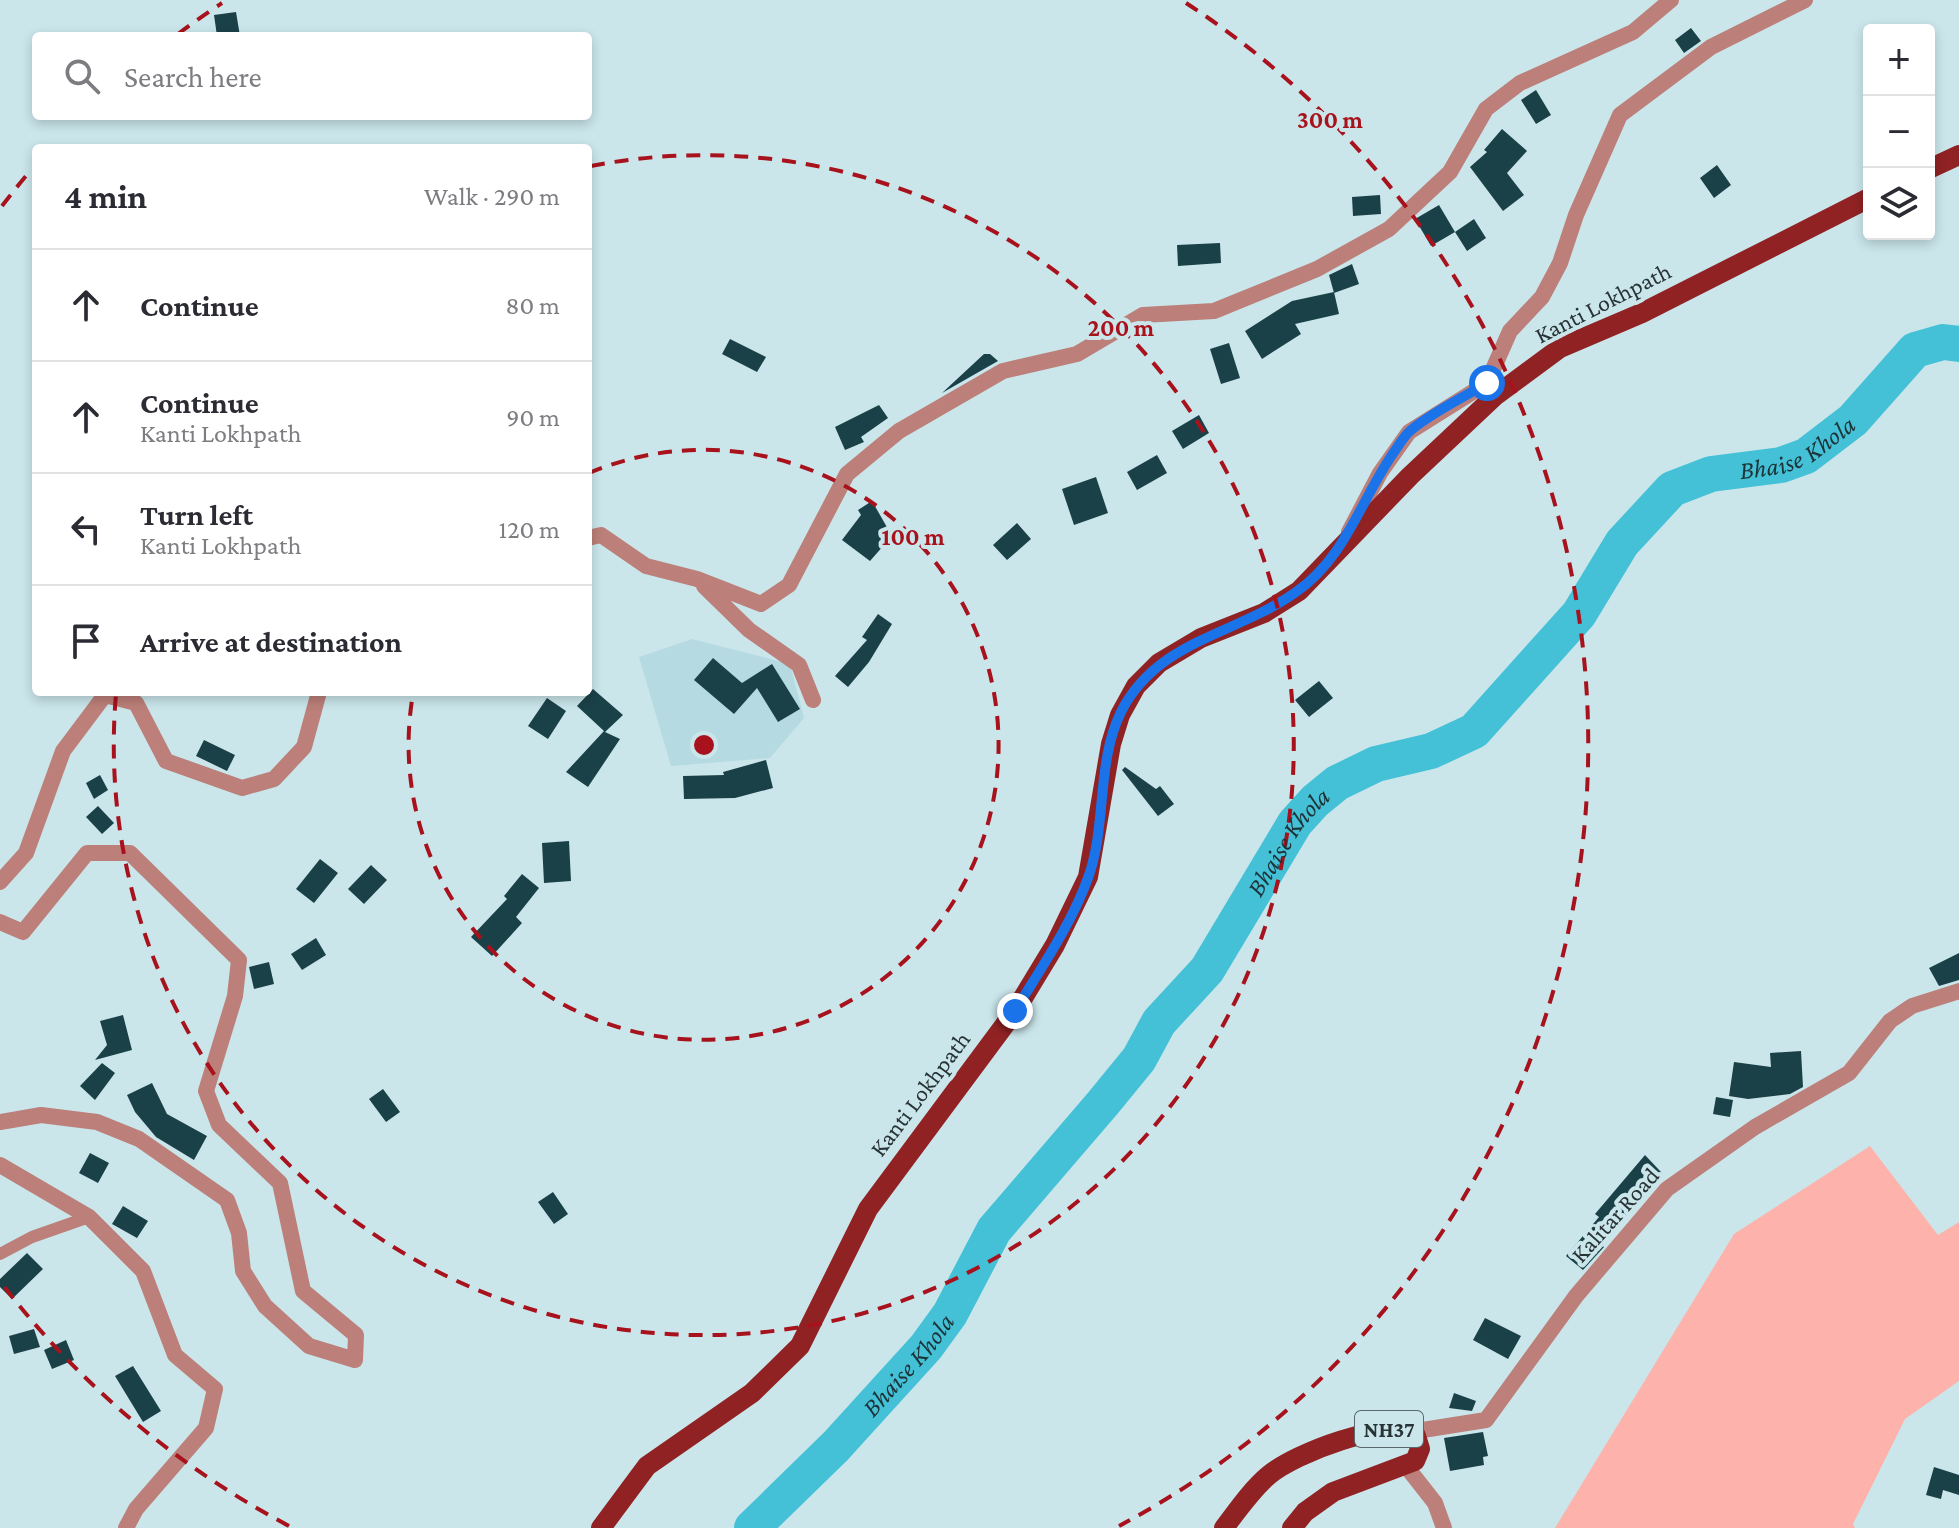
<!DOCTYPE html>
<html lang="en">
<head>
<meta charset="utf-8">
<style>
  :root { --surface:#fff; --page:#f2f2f3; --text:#2b2b33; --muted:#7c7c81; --line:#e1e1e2 }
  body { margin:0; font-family:"Crimson Pro",serif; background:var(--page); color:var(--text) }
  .controls { position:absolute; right:24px; top:24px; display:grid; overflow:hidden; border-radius:8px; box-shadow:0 4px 12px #0003 }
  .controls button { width:72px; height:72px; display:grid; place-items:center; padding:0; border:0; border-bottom:2px solid var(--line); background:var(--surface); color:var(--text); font:40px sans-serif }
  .stop { position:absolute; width:24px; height:24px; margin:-18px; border:6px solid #1a73e8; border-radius:50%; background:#fff }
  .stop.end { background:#1a73e8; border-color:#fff; box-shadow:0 2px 8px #0008 }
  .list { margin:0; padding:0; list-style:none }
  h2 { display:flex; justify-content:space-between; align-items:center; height:104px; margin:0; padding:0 32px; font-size:34px }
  h2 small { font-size:26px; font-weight:400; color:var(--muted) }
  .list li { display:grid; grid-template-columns:52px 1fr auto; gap:24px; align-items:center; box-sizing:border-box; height:112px; padding:0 32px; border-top:2px solid var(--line) }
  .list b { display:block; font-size:30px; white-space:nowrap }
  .list p { margin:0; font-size:26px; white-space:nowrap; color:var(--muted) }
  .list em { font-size:26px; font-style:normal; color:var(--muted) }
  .icon { flex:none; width:44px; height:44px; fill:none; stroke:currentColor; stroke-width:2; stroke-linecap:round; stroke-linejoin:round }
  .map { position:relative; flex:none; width:1959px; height:1528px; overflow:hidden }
  .search { position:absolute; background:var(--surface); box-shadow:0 4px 12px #0003; left:32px; top:32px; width:560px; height:88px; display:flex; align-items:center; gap:20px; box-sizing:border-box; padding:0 28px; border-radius:8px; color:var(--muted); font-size:30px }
  .panel { position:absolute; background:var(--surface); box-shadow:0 4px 12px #0003; left:32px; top:144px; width:560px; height:552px; border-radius:8px }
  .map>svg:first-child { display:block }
  .built { fill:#b5dae1 }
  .green { fill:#fdb3ab }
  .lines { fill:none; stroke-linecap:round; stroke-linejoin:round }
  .river { stroke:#44c1d6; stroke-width:36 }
  .building { fill:#1b4148 }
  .lane { stroke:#bc7f79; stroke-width:12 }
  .street { stroke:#bc7f79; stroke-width:16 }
  .primary { stroke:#902223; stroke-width:20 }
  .route { stroke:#1a73e8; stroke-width:10 }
  .ring { fill:none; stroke:#a8121c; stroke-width:4; stroke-dasharray:14 10 }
  .labels { text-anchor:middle; stroke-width:8; stroke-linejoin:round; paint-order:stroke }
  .shield { fill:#cae6eb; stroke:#59696c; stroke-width:2 }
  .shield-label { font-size:22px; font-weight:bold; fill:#283335 }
  .street-label { font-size:24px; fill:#283335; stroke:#cae6eb }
  .water-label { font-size:26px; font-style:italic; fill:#1d3337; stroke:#cae6eb }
  .centre { fill:#a8121c; stroke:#cae6eb; stroke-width:4 }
  .ring-label { font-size:24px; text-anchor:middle; font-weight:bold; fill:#a8121c; stroke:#cae6eb; stroke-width:8; stroke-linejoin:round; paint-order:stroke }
</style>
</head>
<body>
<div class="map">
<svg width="1959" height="1528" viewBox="0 0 1959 1528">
  <rect width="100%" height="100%" fill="#cae6eb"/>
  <path class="built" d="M692,639L790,664L804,718L770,758L671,766L639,657Z"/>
  <path class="green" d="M1870,1146L1938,1235L1959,1222V1381L1905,1419L1853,1524L1855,1528H1555L1734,1234Z"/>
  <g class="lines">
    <path class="river" id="s1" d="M752,1528L836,1446L926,1347L950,1314L994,1230L1103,1103L1139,1059L1159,1022L1207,970L1295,823L1315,801L1337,783L1376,764L1431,751L1474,731L1579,614L1622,543L1672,489L1711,474L1781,465L1806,456L1853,420L1915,350L1943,342L1959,344"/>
  </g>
  <path class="building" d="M236,12L240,36H217L214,15Z
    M1691,28L1701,41L1684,53L1675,40Z
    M1536,90L1551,115L1536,124L1521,100Z
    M1502,129L1527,151L1507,173L1524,195L1503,211L1470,167L1487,152L1484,150Z
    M1717,165L1731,185L1714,198L1700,178Z
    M1380,195L1381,214L1353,216L1352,197Z
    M1439,205L1455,232L1431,246L1415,219Z
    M1474,219L1486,238L1467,251L1455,232Z
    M1220,243L1221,263L1178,266L1177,245Z
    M1352,264L1359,284L1334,293L1329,275Z
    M1334,292L1339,314L1295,324L1301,334L1262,359L1245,331L1292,301Z
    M730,339L766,357L757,372L722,354Z
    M1229,343L1240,378L1221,384L1210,349Z
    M984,354H990L998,361L942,393Z
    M879,405L888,418L861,437L864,442L845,450L835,427Z
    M1199,415L1209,433L1183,449L1172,431Z
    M1157,455L1167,473L1137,490L1127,472Z
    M1096,477L1108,513L1074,525L1062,489Z
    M872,501L892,536L870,561L842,540L861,515L858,510Z
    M1017,523L1031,539L1007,560L993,545Z
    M878,614L892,624L869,662L848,687L835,676L867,640L862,637Z
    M713,658L742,683L772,664L800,709L778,722L757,688L734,714L694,680Z
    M1319,681L1333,698L1309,717L1295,700Z
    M593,689L623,715L605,732L620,739L588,787L566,772L604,731L577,706Z
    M547,698L566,711L548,739L528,726Z
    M204,740L235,755L227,771L196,756Z
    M766,760L773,788L735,798L684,799L683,776L724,775L723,772Z
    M1125,767L1156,789L1160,786L1174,804L1158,816L1122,770Z
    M100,775L108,790L94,799L86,783Z
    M98,806L114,823L102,834L86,817Z
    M569,841L571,881L544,883L542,843Z
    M320,859L338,873L314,903L296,889Z
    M371,865L387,880L364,904L348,889Z
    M522,874L539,888L516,917L522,923L492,956L471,937L507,899L504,896Z
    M316,938L326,955L302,970L291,954Z
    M1959,953V980L1939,986L1929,968Z
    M269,962L274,984L254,989L249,967Z
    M123,1015L132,1050L95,1060L107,1045L100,1021Z
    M1801,1051L1803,1087L1790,1094L1748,1099L1729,1096L1734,1062L1771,1067L1770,1053Z
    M102,1063L115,1073L95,1100L80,1086Z
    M152,1083L167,1114L207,1136L194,1160L156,1137L135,1112L127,1095Z
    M383,1089L400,1112L386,1122L369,1099Z
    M1716,1097L1733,1100L1730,1117L1713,1114Z
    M90,1153L109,1163L98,1183L79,1173Z
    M1645,1155L1661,1172L1631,1202L1635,1206L1600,1244L1604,1247L1583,1270L1566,1256L1599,1217L1595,1214Z
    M553,1192L568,1214L554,1224L538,1202Z
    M123,1206L148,1221L137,1238L112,1224Z
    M27,1253L43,1269L12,1299L0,1287V1279Z
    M1485,1318L1521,1336L1508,1359L1473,1340Z
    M34,1329L40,1347L14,1354L9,1336Z
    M66,1340L74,1360L52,1369L44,1350Z
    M133,1366L161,1411L143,1422L115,1376Z
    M1454,1393L1476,1401L1472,1411L1449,1408Z
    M1483,1432L1488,1456L1483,1457L1484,1465L1450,1471L1444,1438Z
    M1934,1467L1959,1475V1495L1943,1490L1941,1499L1926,1495Z"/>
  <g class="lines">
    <path class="lane" d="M0,1254L32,1237L89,1217"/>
    <path class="street" d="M1349,532L1380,473L1409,432L1487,383L1510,331L1542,297L1560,263L1576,215L1620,115L1711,47L1805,0
      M588,538L601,535L646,566L697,579L761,604L789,585L847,474L899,431L1003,371L1077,354L1143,315L1214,311L1317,269L1389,229L1450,172L1486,109L1520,83L1633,32L1671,0
      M704,586L749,630L799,665L813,700
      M0,882L26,853L63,751L105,695L136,703L166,761L242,788L274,779L304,747L319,692
      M0,922L23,932L87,853H130L239,960L235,996L206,1091L219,1125L280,1183L303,1291L356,1335L355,1360L309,1346L265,1306L243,1271L239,1233L227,1200L139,1139L97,1122L41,1115L0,1122
      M0,1165L89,1217L143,1271L175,1355L215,1389L206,1428L136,1509L126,1528
      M1410,1432L1486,1420L1576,1296L1667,1189L1755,1127L1849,1073L1890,1021L1912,1006L1959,991
      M1406,1466L1435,1503L1444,1528"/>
    <path class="primary" d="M1929,169L1959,155
      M601,1528L647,1466L752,1393L800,1346L868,1209L1015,1011L1055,945L1088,877L1111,744L1120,715L1136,686L1159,663L1201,638L1264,613L1299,591L1410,476L1495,396L1560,348L1642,313L1869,198
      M1224,1528C1237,1511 1252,1489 1269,1475C1296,1453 1385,1418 1416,1436L1420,1449L1415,1461L1333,1492L1305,1512L1292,1528"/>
  </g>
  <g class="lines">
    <path class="route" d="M1015,1011C1041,968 1071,925 1088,878C1107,826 1096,763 1121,712C1157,640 1236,635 1296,592C1345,558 1360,502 1392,455C1398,447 1403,437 1410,431C1432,412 1463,398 1487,383"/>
  </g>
  <g class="ring">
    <path d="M589 473A295 295 0 1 1 413 694"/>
    <path d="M591 166A590 590 0 1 1 116 694"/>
    <path d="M289 1526A885 885 0 0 1 2 1284M2 206A885 885 0 0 1 31 170M178 34A885 885 0 0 1 222 3M1186 3A885 885 0 0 1 1119 1526"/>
  </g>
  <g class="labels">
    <rect class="shield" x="1355" y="1411" width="68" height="36" rx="6"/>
    <g class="shield-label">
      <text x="1389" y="1437">NH37</text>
    </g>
    <g class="street-label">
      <text transform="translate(1603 303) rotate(-27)" y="8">Kanti Lokhpath</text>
      <text transform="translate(920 1094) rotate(-53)" y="8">Kanti Lokhpath</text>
      <text transform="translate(1615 1215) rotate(-48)" y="8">Kalitar Road</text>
    </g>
    <g class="water-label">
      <text dy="9" stroke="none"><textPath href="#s1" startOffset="1548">Bhaise Khola</textPath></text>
      <text dy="9" stroke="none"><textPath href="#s1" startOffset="876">Bhaise Khola</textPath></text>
      <text dy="9" stroke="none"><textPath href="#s1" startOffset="226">Bhaise Khola</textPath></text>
    </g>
  </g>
  <circle cx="704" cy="745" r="12" class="centre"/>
  <g class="ring-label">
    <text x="1330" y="128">300 m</text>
    <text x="1121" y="336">200 m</text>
    <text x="913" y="545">100 m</text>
  </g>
</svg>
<div class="controls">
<button>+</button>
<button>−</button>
<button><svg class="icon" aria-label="layers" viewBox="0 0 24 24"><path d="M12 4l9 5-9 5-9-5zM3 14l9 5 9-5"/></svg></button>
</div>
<div class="stop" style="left:1487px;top:383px"></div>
<div class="stop end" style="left:1015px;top:1011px"></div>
<div class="search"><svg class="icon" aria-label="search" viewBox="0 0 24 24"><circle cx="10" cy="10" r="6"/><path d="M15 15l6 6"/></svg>Search here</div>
<section class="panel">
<h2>4 min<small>Walk · 290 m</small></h2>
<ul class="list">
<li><svg class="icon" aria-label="ahead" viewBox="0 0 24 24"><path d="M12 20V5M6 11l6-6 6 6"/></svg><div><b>Continue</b></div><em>80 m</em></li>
<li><svg class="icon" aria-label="ahead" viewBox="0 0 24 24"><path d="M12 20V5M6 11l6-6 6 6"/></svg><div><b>Continue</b><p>Kanti Lokhpath</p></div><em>90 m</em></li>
<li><svg class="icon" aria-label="left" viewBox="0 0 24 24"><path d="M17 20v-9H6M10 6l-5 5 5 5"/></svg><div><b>Turn left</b><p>Kanti Lokhpath</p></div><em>120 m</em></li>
<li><svg class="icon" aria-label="arrive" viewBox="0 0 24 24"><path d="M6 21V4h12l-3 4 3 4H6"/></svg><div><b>Arrive at destination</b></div></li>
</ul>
</section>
</div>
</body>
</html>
